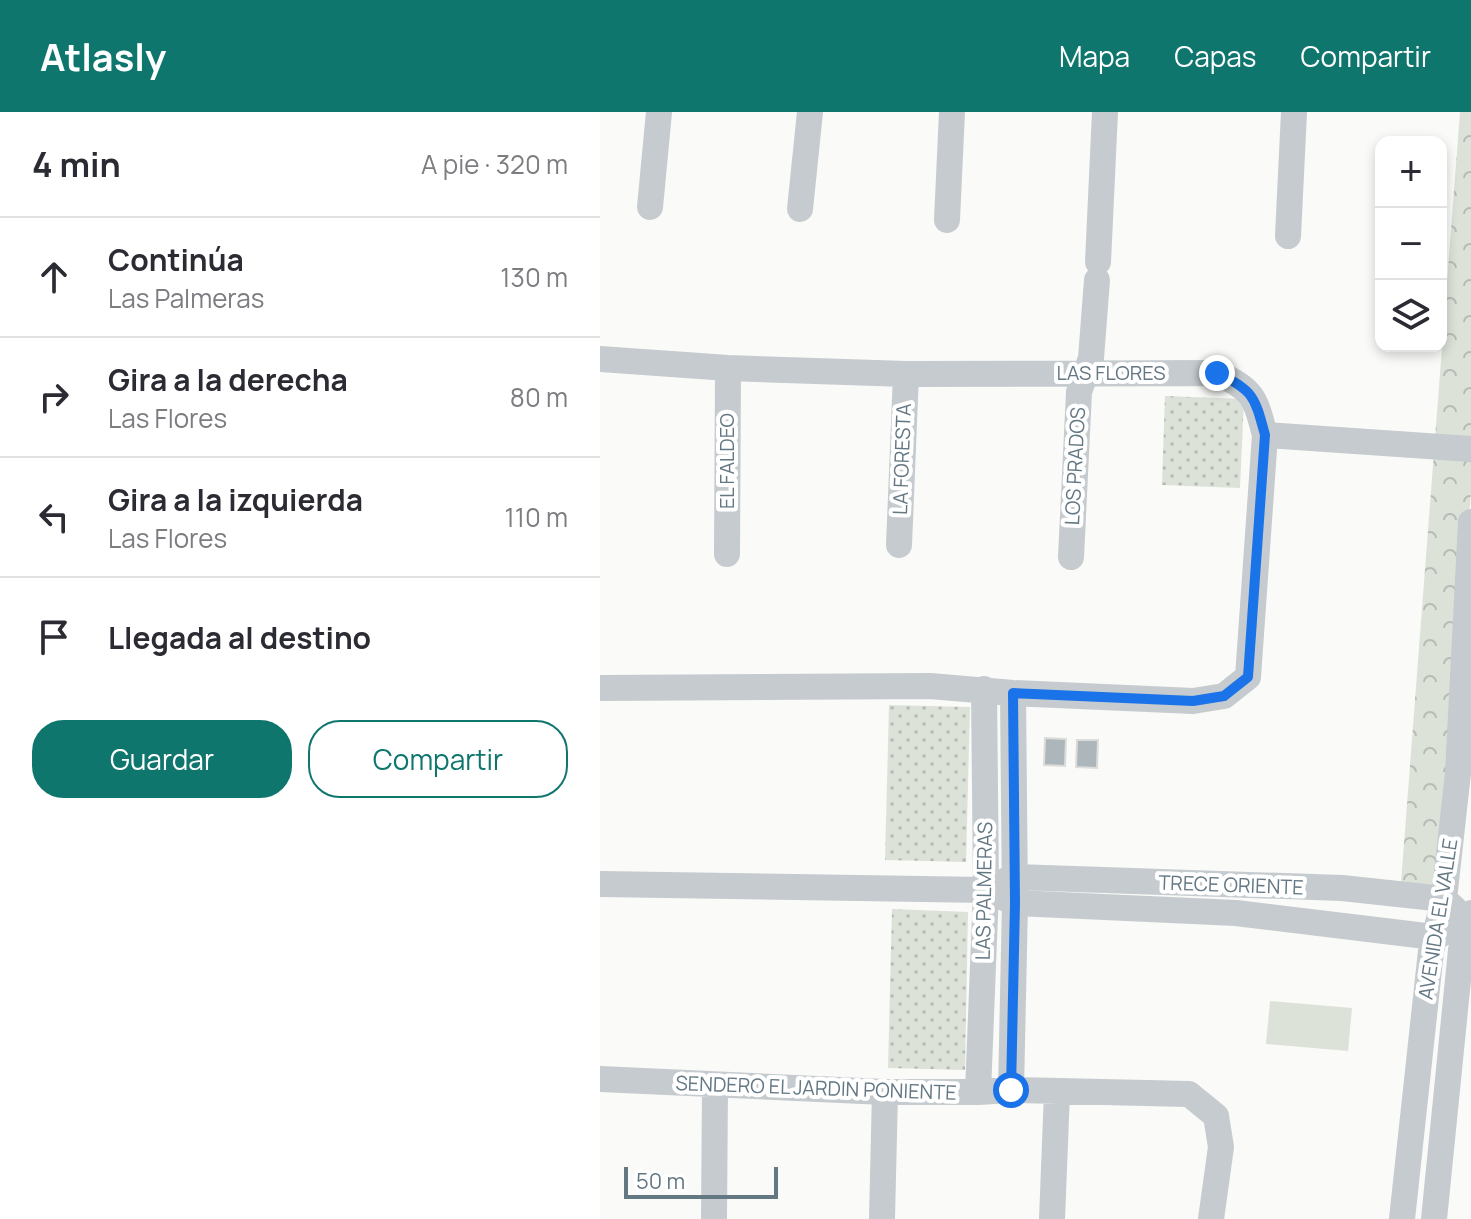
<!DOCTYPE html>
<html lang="es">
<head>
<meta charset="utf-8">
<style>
  :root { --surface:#fff; --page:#f2f2f3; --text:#2b2b33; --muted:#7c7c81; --line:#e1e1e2; --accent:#0f766e }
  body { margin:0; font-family:Manrope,sans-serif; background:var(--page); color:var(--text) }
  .controls { position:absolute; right:24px; top:24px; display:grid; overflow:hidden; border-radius:16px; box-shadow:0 4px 12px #0003 }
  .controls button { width:72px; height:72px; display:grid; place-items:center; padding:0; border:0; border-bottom:2px solid var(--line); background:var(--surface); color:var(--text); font:40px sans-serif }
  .scale { position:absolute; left:24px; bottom:20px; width:154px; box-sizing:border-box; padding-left:8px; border:4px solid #647884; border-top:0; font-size:22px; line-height:28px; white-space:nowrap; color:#647884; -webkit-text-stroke:6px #fff; paint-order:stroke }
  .stop { position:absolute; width:24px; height:24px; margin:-18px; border:6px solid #1a73e8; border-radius:50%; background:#fff }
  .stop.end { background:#1a73e8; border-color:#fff; box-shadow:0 2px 8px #0008 }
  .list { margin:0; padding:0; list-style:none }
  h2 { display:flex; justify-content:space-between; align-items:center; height:104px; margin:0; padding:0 32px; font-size:34px }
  h2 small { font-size:26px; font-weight:400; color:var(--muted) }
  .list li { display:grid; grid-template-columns:52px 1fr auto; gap:24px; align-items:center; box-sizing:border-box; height:120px; padding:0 32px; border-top:2px solid var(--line) }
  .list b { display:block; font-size:30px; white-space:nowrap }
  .list p { margin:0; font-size:26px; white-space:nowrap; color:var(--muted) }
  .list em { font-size:26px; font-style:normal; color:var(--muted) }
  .actions { display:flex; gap:16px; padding:24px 32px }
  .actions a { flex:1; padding:18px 0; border:2px solid var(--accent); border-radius:32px; text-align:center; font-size:28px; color:var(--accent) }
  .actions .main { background:var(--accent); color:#fff }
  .icon { flex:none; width:44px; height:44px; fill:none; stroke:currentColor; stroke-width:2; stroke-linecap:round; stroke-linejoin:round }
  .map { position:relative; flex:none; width:871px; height:1107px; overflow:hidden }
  header { display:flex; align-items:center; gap:48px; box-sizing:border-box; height:112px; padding:0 40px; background:var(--accent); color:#fff }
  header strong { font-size:38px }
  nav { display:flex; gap:44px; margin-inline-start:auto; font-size:28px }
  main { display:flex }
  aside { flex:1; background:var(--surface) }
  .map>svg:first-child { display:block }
  .grass { fill:url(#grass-dots) }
  .park { fill:url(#park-crowns) }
  .garden { fill:#dce2d8 }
  .building { fill:#acb6bb; stroke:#dcdcda; stroke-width:2 }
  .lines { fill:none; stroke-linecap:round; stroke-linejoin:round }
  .minor { stroke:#c5cbce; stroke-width:26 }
  .route { stroke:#1a73e8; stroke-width:10 }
  .labels { text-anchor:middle; stroke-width:8; stroke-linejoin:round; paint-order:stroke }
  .street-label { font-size:20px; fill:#647884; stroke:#fff }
</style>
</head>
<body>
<header>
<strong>Atlasly</strong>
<nav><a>Mapa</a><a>Capas</a><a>Compartir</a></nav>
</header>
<main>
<aside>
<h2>4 min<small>A pie · 320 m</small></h2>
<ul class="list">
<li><svg class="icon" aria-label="ahead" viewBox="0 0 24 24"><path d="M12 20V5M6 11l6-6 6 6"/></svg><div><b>Continúa</b><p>Las Palmeras</p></div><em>130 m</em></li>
<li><svg class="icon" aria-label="right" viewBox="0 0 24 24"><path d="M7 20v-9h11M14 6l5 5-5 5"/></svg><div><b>Gira a la derecha</b><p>Las Flores</p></div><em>80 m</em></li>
<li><svg class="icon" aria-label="left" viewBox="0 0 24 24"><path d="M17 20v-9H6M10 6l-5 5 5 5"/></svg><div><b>Gira a la izquierda</b><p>Las Flores</p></div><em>110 m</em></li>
<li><svg class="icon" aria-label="arrive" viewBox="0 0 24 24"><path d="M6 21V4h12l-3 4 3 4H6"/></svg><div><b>Llegada al destino</b></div></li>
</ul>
<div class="actions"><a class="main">Guardar</a><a>Compartir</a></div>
</aside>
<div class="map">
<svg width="871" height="1107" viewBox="0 0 871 1107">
  <defs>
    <pattern id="grass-dots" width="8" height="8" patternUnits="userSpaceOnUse" patternTransform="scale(2)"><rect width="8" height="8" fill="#dce2d8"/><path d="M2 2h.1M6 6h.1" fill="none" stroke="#b6bcb5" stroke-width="1.8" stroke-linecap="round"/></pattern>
    <pattern id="park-crowns" width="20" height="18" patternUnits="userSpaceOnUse" patternTransform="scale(2)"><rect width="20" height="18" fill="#dce2d8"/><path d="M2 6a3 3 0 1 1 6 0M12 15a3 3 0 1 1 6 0" fill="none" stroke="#b6bcb5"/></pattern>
  </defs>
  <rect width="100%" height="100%" fill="#fafaf8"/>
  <path class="grass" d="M565,284L644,287L640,376L562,373Z
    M289,593L370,595L366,750L285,748Z
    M292,797L368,800L365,958L288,956Z"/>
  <path class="park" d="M860,0H871V381L838,773L801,771Z"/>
  <path class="garden" d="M670,889L752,896L748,939L666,932Z"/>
  <path class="building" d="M445,626L466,627L465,654L444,653Z
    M477,628H498L497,656L476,655Z"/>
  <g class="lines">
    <path class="minor" d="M50,95L59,0
      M200,97L210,0
      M347,108L352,0
      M688,124L694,0
      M498,150L505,0
      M0,247L128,256L306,262L617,261C654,278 655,286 665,323L648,565L624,584L593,589L413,581L330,574L0,576
      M665,323L871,337
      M299,433L306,262
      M127,442L128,256
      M471,445L479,280L491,246L497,168
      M0,772L386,778L415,791L636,801L834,825L871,810
      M386,778L413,765L742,776L844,787L855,797
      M0,967L285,980H378L411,978L589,982L616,1004L621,1035L611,1107
      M411,978L415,791L413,581
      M378,980L386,778L384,577
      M114,1107L115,974
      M282,1107L285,980
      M452,1107L457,980
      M802,1107L831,839L844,787L858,661L871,410
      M834,1107L861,838L871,801"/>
  </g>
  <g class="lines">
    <path class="route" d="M411,978L415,791L413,581L593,589L624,584L648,565L665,323C655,286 654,278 617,261"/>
  </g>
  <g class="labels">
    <g class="street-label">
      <text x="511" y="268">LAS FLORES</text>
      <text transform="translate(302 347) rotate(-88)" y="7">LA FORESTA</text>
      <text transform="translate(127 349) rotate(-90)" y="7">EL FALDEO</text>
      <text transform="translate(475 354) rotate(-87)" y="7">LOS PRADOS</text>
      <text transform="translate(631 773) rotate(2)" y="7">TRECE ORIENTE</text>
      <text transform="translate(384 779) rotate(-89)" y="7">LAS PALMERAS</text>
      <text transform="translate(838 807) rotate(-81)" y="7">AVENIDA EL VALLE</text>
      <text transform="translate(216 976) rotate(2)" y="7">SENDERO EL JARDIN PONIENTE</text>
    </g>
  </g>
</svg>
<div class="controls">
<button>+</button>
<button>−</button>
<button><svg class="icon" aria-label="layers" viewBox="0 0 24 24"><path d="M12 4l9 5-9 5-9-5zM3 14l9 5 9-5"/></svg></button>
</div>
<div class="scale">50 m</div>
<div class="stop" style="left:411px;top:978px"></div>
<div class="stop end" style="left:617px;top:261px"></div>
</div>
</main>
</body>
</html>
